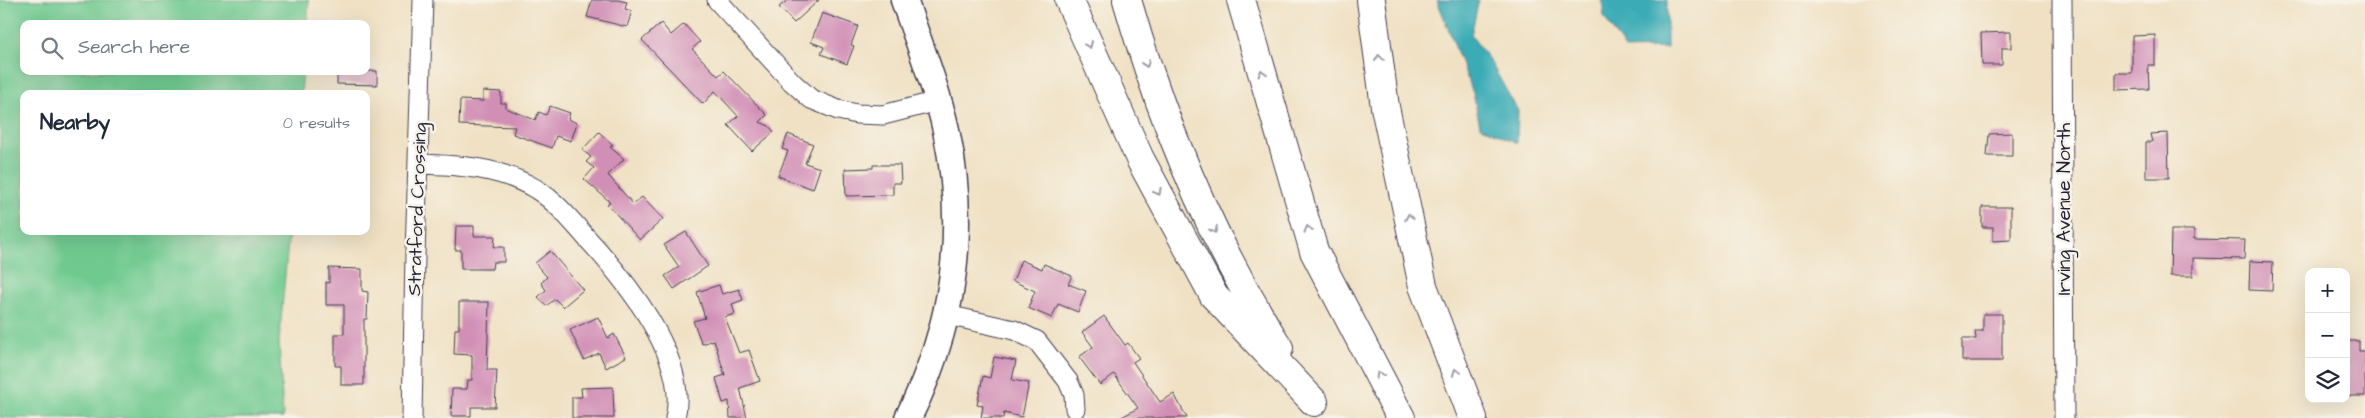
<!DOCTYPE html>
<html lang="en">
<head>
<meta charset="utf-8">
<style>
  :root { --surface:#fff; --page:#f6f6f7; --text:#1f2937; --muted:#747a83; --line:#e0e1e3 }
  body { margin:0; font-family:"Architects Daughter",sans-serif; background:var(--page); color:var(--text) }
  .controls { position:absolute; right:15px; bottom:15px; display:grid; overflow:hidden; border-radius:10px; box-shadow:0 5px 20px #0002 }
  .controls button { width:45px; height:45px; display:grid; place-items:center; padding:0; border:0; border-bottom:1px solid var(--line); background:var(--surface); color:var(--text); font:25px sans-serif }
  .list { margin:0; padding:0; list-style:none }
  h2 { display:flex; justify-content:space-between; align-items:center; height:65px; margin:0; padding:0 20px; font-size:21px }
  h2 small { font-size:16px; font-weight:400; color:var(--muted) }
  .icon { flex:none; width:28px; height:28px; fill:none; stroke:currentColor; stroke-width:2; stroke-linecap:round; stroke-linejoin:round }
  .map { position:relative; flex:none; width:2365px; height:418px; overflow:hidden }
  .search { position:absolute; background:var(--surface); box-shadow:0 5px 20px #0002; left:20px; top:20px; width:350px; height:55px; display:flex; align-items:center; gap:12px; box-sizing:border-box; padding:0 18px; border-radius:10px; color:var(--muted); font-size:19px }
  .panel { position:absolute; background:var(--surface); box-shadow:0 5px 20px #0002; left:20px; top:90px; width:350px; height:145px; border-radius:10px }
  .map>svg:first-child { display:block }
  .green { fill:#70ca90; stroke:#497666 }
  .water { fill:#3bacb6; stroke:#2e6778 }
  .building { fill:#d28fb6 }
  .lines { fill:none; stroke-linecap:round; stroke-linejoin:round }
  .street-casing { stroke:#413f50; stroke-width:21 }
  .secondary-casing { stroke:#413f50; stroke-width:29 }
  .highway-casing { stroke:#413f50; stroke-width:30 }
  .street { stroke:#fff; stroke-width:19 }
  .secondary { stroke:#fff; stroke-width:26 }
  .highway { stroke:#fff; stroke-width:28 }
  .oneway { stroke:#9c9ca7 }
  .labels { text-anchor:middle; stroke-width:5; stroke-linejoin:round; paint-order:stroke }
  .street-label { font-size:19px; fill:#22223b; stroke:#f7f3e8 }
</style>
</head>
<body>
<div class="map">
<svg width="2365" height="418" viewBox="0 0 2365 418">
  <rect width="100%" height="100%" fill="#f7f3e8"/>
  <filter id="ink" filterUnits="userSpaceOnUse"><feTurbulence type="fractalNoise" baseFrequency=".02" numOctaves="2"/><feDisplacementMap in="SourceGraphic" scale="10" xChannelSelector="R" yChannelSelector="G"/><feConvolveMatrix kernelMatrix="1 2 1 2 8 2 1 2 1" color-interpolation-filters="sRGB"/></filter>
  <filter id="wash" filterUnits="userSpaceOnUse"><feTurbulence type="fractalNoise" baseFrequency=".0096" numOctaves="4" result="noise"/><feDisplacementMap in="SourceGraphic" scale="20" xChannelSelector="R" yChannelSelector="G"/><feGaussianBlur stdDeviation="1.12" result="paint"/><feColorMatrix in="noise" values="0 0 0 0 0 0 0 0 0 0 0 0 0 0 0 0 0 1.4 0 .05"/><feComposite in="paint" operator="in"/></filter>
  <g filter="url(#wash)">
    <rect width="100%" height="100%" fill="#f0e1c4"/>
    <path class="green" d="M0,0H309L307,24H24V71H303L301,94H24V231H289L279,341L283,418H0Z"/>
    <path class="water" d="M1437,0H1479L1471,35L1490,61L1518,111L1517,143L1480,126L1473,93Z
      M1602,0H1667V48L1625,49L1604,17Z"/>
    <g id="blocks">
      <path class="building" d="M592,0H618L627,2L625,9L632,11L627,27L587,17Z
        M788,0H819L794,23L779,7Z
        M822,13L858,26L851,45L854,46L847,64L821,54L824,47L811,42Z
        M661,23L671,35L684,24L700,42L692,49L718,76L724,71L767,115L760,122L769,126L774,132L752,151L728,125L738,116L715,91L703,104L642,40Z
        M2011,32V48H2002V65H1982L1981,33Z
        M2155,35V65H2148L2149,89L2116,90V73H2132V36Z
        M337,71H377V85L337,84Z
        M483,91L501,92V103H506V108L535,120L539,112L546,115L550,106L570,113L568,119L577,123L571,141L556,136L552,148L513,134L515,127L459,125L460,100L483,101Z
        M599,132L613,145L610,147L624,159L608,175L633,204L642,197L663,219L640,240L607,204L610,202L584,179L594,168L586,162L591,157L582,150Z
        M2012,133V156H1987L1989,134Z
        M2168,133L2169,178H2146V142H2152L2150,134Z
        M788,134L813,144L805,163L820,168L813,189L778,176L788,151L782,149Z
        M873,165H900L901,183H893V195L846,196L845,169L873,168Z
        M1982,207H2011V240L1993,241V227H1982Z
        M456,226H474V236H495L494,247H504V262H493L492,269H461V250H455Z
        M2171,230H2194V239L2245,240L2244,259L2193,258V276H2170Z
        M686,232L708,266L674,289L665,276L679,267L664,245Z
        M550,251L583,290L563,307L555,299L546,306L538,297L546,290L541,283L547,277L535,263Z
        M1021,260L1042,269L1044,264L1072,276L1068,284L1086,291L1078,312L1058,304L1052,318L1028,308L1035,291L1013,281Z
        M2250,261L2273,262L2272,291L2249,290Z
        M329,268L362,269V291L368,292L367,319H364V385H341V366H335V334H344V305H326V282L329,283Z
        M719,285L722,294L739,289L743,300L732,304L735,314L725,317L739,353L749,350L760,381L740,388L747,418H730L729,401L723,403L716,378L725,375L714,340L702,344L693,321L705,318L697,292Z
        M459,302H489L487,370H497L495,407H471V416H451L452,389H467L468,380H472V355L454,354L455,329H459Z
        M1983,314H2002V361H1962V339H1976L1975,331H1983Z
        M1104,316L1125,345L1128,343L1139,358L1133,362L1160,402L1174,394L1187,418H1120L1138,408L1114,374L1100,385L1079,357L1093,347L1082,332Z
        M598,317L608,338L614,334L626,357L606,368L599,353L584,360L570,330Z
        M2346,341H2359V351H2365V396H2346Z
        M994,357L1016,361L1012,380L1029,383L1022,417L1004,413L1003,418H981L983,406L977,405L983,376L990,378Z
        M613,387L614,418H572V397H582L581,388Z"/>
    </g>
  </g>
  <g filter="url(#ink)">
    <use href="#blocks" fill-opacity="0" stroke="#413f50" stroke-width="1"/>
    <g class="lines">
      <g class="street-casing">
        <path id="street" d="M717,0L792,82L811,99L838,110L857,114L883,115L938,101
          M2062,0L2064,418
          M418,164C459,165 499,167 536,189C555,201 570,219 585,236C623,277 690,358 675,418
          M947,315L1014,330L1037,341L1068,381L1074,395L1075,409
          M412,418L415,255L423,0"/>
      </g>
      <g class="secondary-casing">
        <path id="secondary" d="M904,0C919,43 936,86 946,130C968,232 954,326 908,418"/>
      </g>
      <g class="highway-casing">
        <path id="highway" d="M1069,0L1140,159L1214,296L1314,402
          M1127,0C1162,122 1211,240 1279,348
          M1241,0L1314,251L1401,418
          M1371,0L1385,107L1423,286L1473,418"/>
      </g>
      <use href="#street" class="street"/>
      <use href="#secondary" class="secondary"/>
      <use href="#highway" class="highway"/>
    </g>
    <defs><path id="oneway-chevron" d="M-2-3.5L2.5 0L-2 3.5" fill="none" stroke-width="1.6" stroke-linecap="round" stroke-linejoin="round" transform="scale(1.25)"/></defs>
    <g class="oneway">
      <use href="#oneway-chevron" transform="translate(1089 45) rotate(67)"/>
      <use href="#oneway-chevron" transform="translate(1379 58) rotate(-98)"/>
      <use href="#oneway-chevron" transform="translate(1146 64) rotate(71)"/>
      <use href="#oneway-chevron" transform="translate(1262 73) rotate(-106)"/>
      <use href="#oneway-chevron" transform="translate(1158 192) rotate(62)"/>
      <use href="#oneway-chevron" transform="translate(1409 217) rotate(-102)"/>
      <use href="#oneway-chevron" transform="translate(1308 229) rotate(-106)"/>
      <use href="#oneway-chevron" transform="translate(1214 230) rotate(65)"/>
      <use href="#oneway-chevron" transform="translate(1456 372) rotate(-111)"/>
      <use href="#oneway-chevron" transform="translate(1379 375) rotate(-118)"/>
    </g>
  </g>
  <g class="labels">
    <g class="street-label">
      <text transform="translate(416 209) rotate(-88)" y="7">Stratford Crossing</text>
      <text transform="translate(2063 209) rotate(-90)" y="7">Irving Avenue North</text>
    </g>
  </g>
</svg>
<div class="controls">
<button>+</button>
<button>−</button>
<button><svg class="icon" aria-label="layers" viewBox="0 0 24 24"><path d="M12 4l9 5-9 5-9-5zM3 14l9 5 9-5"/></svg></button>
</div>
<div class="search"><svg class="icon" aria-label="search" viewBox="0 0 24 24"><circle cx="10" cy="10" r="6"/><path d="M15 15l6 6"/></svg>Search here</div>
<section class="panel">
<h2>Nearby<small>0 results</small></h2>
<ul class="list">
</ul>
</section>
</div>
</body>
</html>
